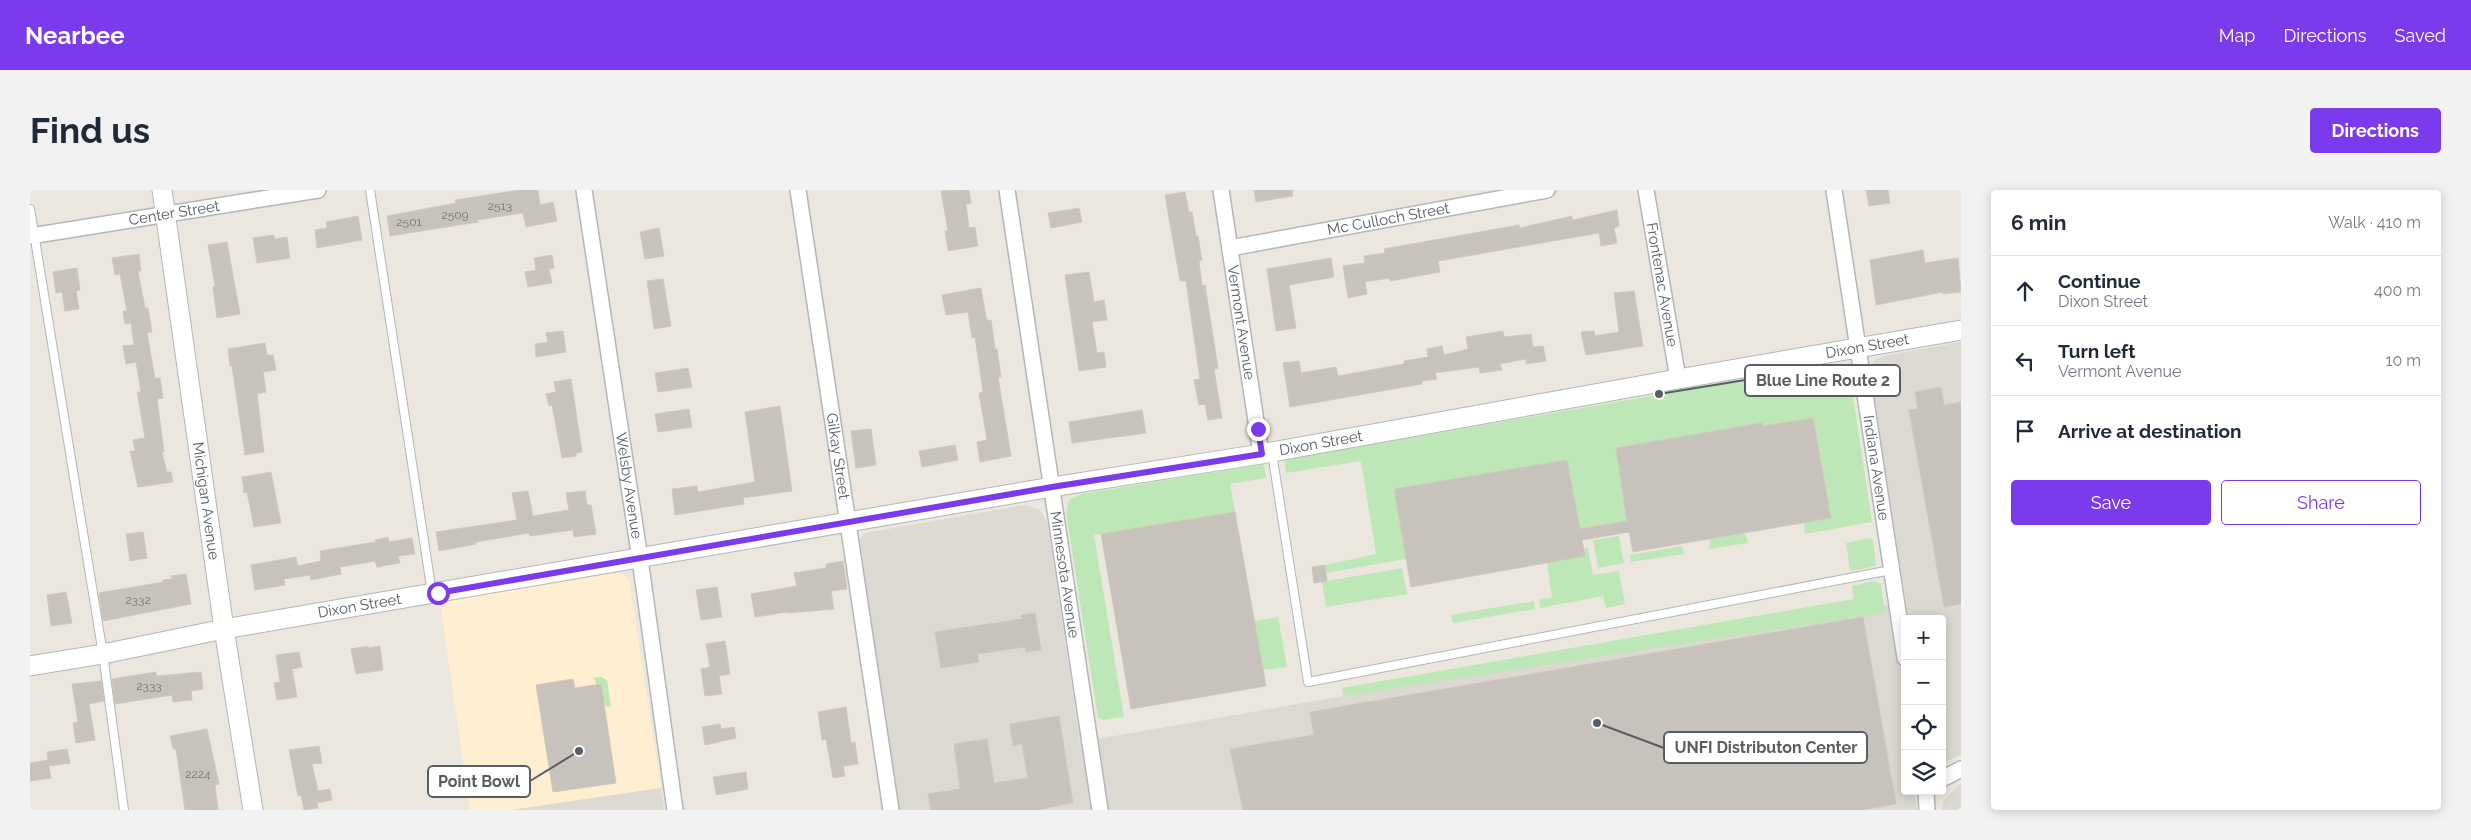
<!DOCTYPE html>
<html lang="en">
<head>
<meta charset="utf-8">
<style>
  :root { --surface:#fff; --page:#f2f2f3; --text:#1f2937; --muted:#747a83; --line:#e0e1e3; --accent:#7c3aed }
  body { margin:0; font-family:Raleway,sans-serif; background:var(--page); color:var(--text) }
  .controls { position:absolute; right:15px; bottom:15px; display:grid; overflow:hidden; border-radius:5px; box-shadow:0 2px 12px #0003 }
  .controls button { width:45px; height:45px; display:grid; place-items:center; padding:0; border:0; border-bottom:1px solid var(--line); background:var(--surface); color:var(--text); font:25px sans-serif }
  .stop { position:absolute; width:15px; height:15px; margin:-11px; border:4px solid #7c3aed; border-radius:50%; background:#fff }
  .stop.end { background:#7c3aed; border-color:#fff; box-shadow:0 1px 5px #0008 }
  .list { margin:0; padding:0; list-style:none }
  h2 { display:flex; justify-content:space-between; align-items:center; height:65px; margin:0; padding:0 20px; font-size:21px }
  h2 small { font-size:16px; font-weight:400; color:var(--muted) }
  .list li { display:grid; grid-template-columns:32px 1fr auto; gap:15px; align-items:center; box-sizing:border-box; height:70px; padding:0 20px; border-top:1px solid var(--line) }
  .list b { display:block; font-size:19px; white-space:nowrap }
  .list p { margin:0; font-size:16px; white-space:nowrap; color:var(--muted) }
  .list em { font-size:16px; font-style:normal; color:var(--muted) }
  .actions { display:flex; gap:10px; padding:15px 20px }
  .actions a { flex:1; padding:11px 0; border:1px solid var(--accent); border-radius:5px; text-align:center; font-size:18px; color:var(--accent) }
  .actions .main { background:var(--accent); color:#fff }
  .icon { flex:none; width:28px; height:28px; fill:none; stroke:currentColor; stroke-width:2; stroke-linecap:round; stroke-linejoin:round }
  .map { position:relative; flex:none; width:1931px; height:620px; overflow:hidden; border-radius:5px }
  header { display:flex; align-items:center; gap:30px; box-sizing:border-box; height:70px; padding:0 25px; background:var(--accent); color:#fff }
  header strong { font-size:24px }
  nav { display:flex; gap:28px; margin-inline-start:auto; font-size:18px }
  .intro { display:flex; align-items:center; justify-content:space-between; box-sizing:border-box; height:120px; padding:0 30px }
  h1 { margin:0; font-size:35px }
  .button { padding:12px 22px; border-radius:5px; background:var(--accent); color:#fff; font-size:18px; font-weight:700 }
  main { display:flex; gap:30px; padding:0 30px }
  aside { flex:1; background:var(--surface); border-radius:5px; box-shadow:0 2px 12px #0003 }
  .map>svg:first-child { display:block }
  .commercial { fill:#ffeed0 }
  .industrial { fill:#dcd9d3 }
  .green { fill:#bee7b7 }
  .building { fill:#c7c2bb; stroke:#d1c8bc }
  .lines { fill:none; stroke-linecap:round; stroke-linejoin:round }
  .service-casing { stroke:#b2b6bb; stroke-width:10 }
  .minor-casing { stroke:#b2b6bb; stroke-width:18 }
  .tertiary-casing { stroke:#b2b6bb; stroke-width:21 }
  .service { stroke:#fff; stroke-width:8 }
  .minor { stroke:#fff; stroke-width:15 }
  .tertiary { stroke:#fff; stroke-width:19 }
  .route { stroke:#7c3aed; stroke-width:6 }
  .labels { text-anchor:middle; stroke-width:4; stroke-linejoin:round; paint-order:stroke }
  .number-label { font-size:12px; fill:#737678 }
  .street-label { font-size:15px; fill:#575d61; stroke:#fff }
  .leader { fill:none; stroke:#575d61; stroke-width:2 }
  .callout-dot { fill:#575d61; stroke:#fff; stroke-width:2 }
  .callout { fill:#fff; stroke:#575d61; stroke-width:2 }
  .callout-label { font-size:16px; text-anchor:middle; font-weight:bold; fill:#575d61 }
</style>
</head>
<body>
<header>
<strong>Nearbee</strong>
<nav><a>Map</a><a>Directions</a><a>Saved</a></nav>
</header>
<div class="intro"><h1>Find us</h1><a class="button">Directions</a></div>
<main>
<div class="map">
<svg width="1931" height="620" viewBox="0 0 1931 620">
  <rect width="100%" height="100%" fill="#ece7de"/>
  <path class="commercial" d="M586,383H591L599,390L631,598L481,620H440L410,412Z"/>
  <path class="industrial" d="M1931,152V565L1912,573V429H1875V601H1884L1887,620H865L827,352L835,343L983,317L995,315L1010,320L1017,331L1050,552L1468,479L1876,412L1840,179L1844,171L1853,166Z
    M1931,592V620H1912L1913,612Z
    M631,598L634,620H481Z"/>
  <path class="green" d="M1804,174L1814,176L1819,180L1842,332L1775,344L1774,333L1801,328L1783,228L1733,236L1732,233L1587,258L1597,331L1550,339L1537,270L1364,299L1376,369L1296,383L1295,375L1346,364L1331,271L1256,283L1254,270Z
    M1234,274L1236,288L1200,294L1205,322L1064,345L1094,527L1072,530L1068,528L1036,322L1039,310L1051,304Z
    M1715,343L1718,353L1679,359L1680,349Z
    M1589,346L1594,373L1568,378L1563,350Z
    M1839,348L1843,349L1846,376L1820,381L1816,353Z
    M1652,356L1654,364L1601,372L1600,365Z
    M1558,357L1563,385L1589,381L1595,414L1576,418L1573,406L1510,418L1509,410L1522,407L1517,373Z
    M1372,378L1377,404L1296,417L1292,392Z
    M1844,391L1851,394L1855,423L1313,506L1312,498L1824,409L1822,396Z
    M1504,411L1505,419L1423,433L1421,425Z
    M1248,427L1257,477L1233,480L1224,431Z
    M571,487L577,490L581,517L574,516L564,488Z"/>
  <path class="building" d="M490,0H508L510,15L523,12L527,31L496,37L493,23L447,30L448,32L360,46L357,26L426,13L425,10Z
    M939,0L941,13L936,14L939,38L945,37L948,56L918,61L915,41H918L911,1Z
    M1224,0H1262L1263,6L1226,12Z
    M1836,0H1858L1860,13L1839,16Z
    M1155,2L1159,22H1162L1166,46H1168L1172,70L1169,71L1172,96L1175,95L1188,178L1184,179L1192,228L1178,230L1175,214L1169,215L1164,190L1170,189L1156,91H1150L1135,5Z
    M1049,18L1052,32L1021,38L1018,23Z
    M1587,20L1589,36L1584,38L1587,53L1571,56L1569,43L1408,71L1410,82L1360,91L1359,88L1335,92L1337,104L1318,108L1313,76L1335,73L1334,66L1355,63L1354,59L1489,35L1490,38L1542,26L1543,30Z
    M328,26L332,50L287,58L285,40L297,38L296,32Z
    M629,38L634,66L615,69L610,42Z
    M244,45L245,49L257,47L260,68L227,73L223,48Z
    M197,52L210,124L187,128L183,97L185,96L178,55Z
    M1893,60L1895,73L1928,68L1931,102L1913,104V102L1846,115L1840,70Z
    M109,64L111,81H108L115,118H118L122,142L117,143L125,188H130L133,208L127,209L134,261L132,262L137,282H141L143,292L108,297L100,261H105L103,250L115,248L107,202H111L106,172L96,174L93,156L104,155L101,133L95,134L93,121H97L90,84L85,85L82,68Z
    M522,65L524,78L519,79L522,93L498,97L495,82L506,80L504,68Z
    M1301,68L1304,87L1259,95L1266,138L1246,141L1237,79Z
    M47,78L50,100L46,101L49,119L35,121L32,102L26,103L23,82Z
    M1059,82L1064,112L1074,110L1077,130L1062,132L1067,163L1074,162L1076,177L1049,181L1035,85Z
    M633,89L641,136L624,139L617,91Z
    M951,98L956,127L958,131L961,130L965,159H967L971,187H968L981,266L950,272L947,252L957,250L949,203L953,202L945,147L942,148L938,122L916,125L912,105Z
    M1604,101L1613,156L1556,165L1551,142L1564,141L1565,146L1589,142L1584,103Z
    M533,141L536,162L506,167L505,154L518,152L516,143Z
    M1473,141L1474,147L1501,144L1503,157L1513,156L1516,171L1496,174V169L1470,174L1472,180L1450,183L1449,177L1405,183L1407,189L1392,191V194L1260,217L1253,173L1269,171L1271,183L1306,177L1308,186L1374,174V171L1398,167L1397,159L1412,156L1414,165L1438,159L1436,147Z
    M235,153L237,165H243L246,180L233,182L236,202L227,204L234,262L215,265L202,176H200L198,159Z
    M658,178L662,197L628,202L625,183Z
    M541,189L552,262L546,263V266L532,268L522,215L519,216L516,204L526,202L524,192Z
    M1911,197L1914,215L1931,212V414L1914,417L1879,220L1888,219L1885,202Z
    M750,216L762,301L713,308L714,314L645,325L642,299L667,296L668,302L725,292L715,222Z
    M659,219L662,237L628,242L625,224Z
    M1112,220L1116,243L1042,253L1039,232Z
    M1783,228L1801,328L1603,362L1599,342L1552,350L1555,366L1381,397L1364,299L1537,270L1550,339L1597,331L1586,258L1732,233L1733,236Z
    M841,239L846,275L826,278L821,241Z
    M925,255L928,270L892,277L889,261Z
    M241,282L251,333L224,337L217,302L214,303L212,287Z
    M498,301L503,326L539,320L536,303L555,301L557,315H561L566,344L544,347L543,340L500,346L499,343L446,352V354L409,361L406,342L487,330L482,303Z
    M1205,322L1236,496L1101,519L1071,344Z
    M113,342L117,368L100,371L96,344Z
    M358,347L359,352L382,348L385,364L368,366L370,373L347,377L345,371L310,377L311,384L281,390L280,385L254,389L255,395L225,400L221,375L266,367L268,376L291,371L290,361L346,352L345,350Z
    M813,371L817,399L801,401L804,419L758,423L757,422L725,427L721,404L767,396L764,383L796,378V374Z
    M1295,375L1297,391L1284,393L1282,377Z
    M156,384L161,414L73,431L69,403L133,392V390L142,389L141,386Z
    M687,397L692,427L671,430L666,400Z
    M36,402L42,433L21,436L17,405Z
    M1005,423L1011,460L996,462L995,457L947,464L949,472L911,478L905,442L992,429L991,425Z
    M1833,427L1866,614L1832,620H1213L1200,559L1284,545L1280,522Z
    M695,451L700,484L689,486L692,504L675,506L671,479L680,477L676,454Z
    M338,456V458L350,456L353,480L326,484L321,459Z
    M269,462L272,477L262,479L267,507L247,510L244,493L250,492L246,465Z
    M126,482L127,486L171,482L173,499L161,501L162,510L143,512L142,505L85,514L82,489Z
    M543,489L545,498L571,494L586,593L523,602L506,495Z
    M71,491L74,511L59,514L65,550L46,553L43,533L48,532L42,494Z
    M816,517L821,553L825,552L828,574L813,576L815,586L803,588L796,549L792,550L788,522Z
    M1029,526L1043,613L1005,620H901L898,604L930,599L924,554L957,549L964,593L998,588L992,554L983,556L980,534Z
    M690,534L691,539L704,537L706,548L675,555L672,537Z
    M177,539L189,594L185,595L188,620H155L146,559H143L140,546Z
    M289,556L292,573L282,574L288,601L300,599L302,610L287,613L288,618L274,620L271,605L268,606L259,560Z
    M37,559L40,573L19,576L21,588L0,591V573L18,570L17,562Z
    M716,582L718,599L686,605L683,587Z"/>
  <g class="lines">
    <g class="service-casing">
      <path id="service" d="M340,0L402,403
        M0,19L73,464L94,620
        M1242,263L1278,492L1861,380"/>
    </g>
    <g class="minor-casing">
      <g id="minor">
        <path id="s1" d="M554,0L610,369L645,620"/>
        <path id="s2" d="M768,0L861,620"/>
        <path id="s3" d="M977,0L1070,620"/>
        <path id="s4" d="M1191,0L1231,264"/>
        <path id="s5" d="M1616,0L1648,189"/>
        <path id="s6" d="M1804,0L1875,468"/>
        <path id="s7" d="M0,46L288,0"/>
        <path id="s8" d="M1200,58L1517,0"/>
        <path d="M1912,589L1931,579"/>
        <path d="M1896,601L1897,620"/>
      </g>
    </g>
    <g class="tertiary-casing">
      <g id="tertiary">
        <path id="s9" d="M132,0L194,439L223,620"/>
        <path id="s10" d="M0,476L73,464L194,439L1022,297L1231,264L1648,189L1931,140"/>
      </g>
    </g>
    <use href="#service" class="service"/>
    <use href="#minor" class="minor"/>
    <use href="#tertiary" class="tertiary"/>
  </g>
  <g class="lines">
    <path class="route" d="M408,403L1022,297L1232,264L1228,239"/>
  </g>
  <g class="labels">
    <g class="number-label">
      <text x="470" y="20">2513</text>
      <text x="425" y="29">2509</text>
      <text x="379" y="36">2501</text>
      <text x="108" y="414">2332</text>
      <text x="119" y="500">2333</text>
      <text x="168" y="588">2224</text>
    </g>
    <g class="street-label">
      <text dy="5" stroke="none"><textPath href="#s7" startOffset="146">Center Street</textPath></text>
      <text dy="5" stroke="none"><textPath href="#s8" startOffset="161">Mc Culloch Street</textPath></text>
      <text dy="5" stroke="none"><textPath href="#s5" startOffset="96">Frontenac Avenue</textPath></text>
      <text dy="5" stroke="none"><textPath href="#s4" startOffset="134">Vermont Avenue</textPath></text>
      <text dy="5" stroke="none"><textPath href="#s10" startOffset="1865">Dixon Street</textPath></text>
      <text dy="5" stroke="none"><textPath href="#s10" startOffset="1310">Dixon Street</textPath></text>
      <text dy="5" stroke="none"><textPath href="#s2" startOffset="269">Gilkay Street</textPath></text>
      <text dy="5" stroke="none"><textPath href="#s6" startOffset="281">Indiana Avenue</textPath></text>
      <text dy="5" stroke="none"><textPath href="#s1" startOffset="299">Welsby Avenue</textPath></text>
      <text dy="5" stroke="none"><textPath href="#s9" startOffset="314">Michigan Avenue</textPath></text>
      <text dy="5" stroke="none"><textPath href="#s3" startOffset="389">Minnesota Avenue</textPath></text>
      <text dy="5" stroke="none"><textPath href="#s10" startOffset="335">Dixon Street</textPath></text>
    </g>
  </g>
  <path class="leader" d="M1629 204L1715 190M1567 533L1634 558M549 561L500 591"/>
  <g class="callout-dot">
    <circle cx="1629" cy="204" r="5"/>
    <circle cx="1567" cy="533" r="5"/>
    <circle cx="549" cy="561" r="5"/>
  </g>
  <g class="callout">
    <rect x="1715" y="175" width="155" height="31" rx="5"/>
    <rect x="1634" y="542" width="203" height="31" rx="5"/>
    <rect x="398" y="576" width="102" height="31" rx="5"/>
  </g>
  <g class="callout-label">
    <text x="1793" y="196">Blue Line Route 2</text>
    <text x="1736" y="563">UNFI Distributon Center</text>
    <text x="449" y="597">Point Bowl</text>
  </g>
</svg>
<div class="controls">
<button>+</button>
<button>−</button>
<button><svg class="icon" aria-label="locate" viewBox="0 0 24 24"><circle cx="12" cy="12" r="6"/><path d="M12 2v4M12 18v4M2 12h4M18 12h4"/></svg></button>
<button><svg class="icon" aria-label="layers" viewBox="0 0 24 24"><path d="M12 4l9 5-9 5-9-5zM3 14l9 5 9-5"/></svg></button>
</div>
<div class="stop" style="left:408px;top:403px"></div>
<div class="stop end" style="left:1228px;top:239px"></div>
</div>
<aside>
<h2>6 min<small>Walk · 410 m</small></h2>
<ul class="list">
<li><svg class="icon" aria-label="ahead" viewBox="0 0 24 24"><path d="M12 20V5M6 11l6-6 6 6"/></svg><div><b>Continue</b><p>Dixon Street</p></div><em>400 m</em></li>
<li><svg class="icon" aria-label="left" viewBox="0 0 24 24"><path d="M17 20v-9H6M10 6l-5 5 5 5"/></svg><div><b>Turn left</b><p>Vermont Avenue</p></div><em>10 m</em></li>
<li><svg class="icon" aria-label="arrive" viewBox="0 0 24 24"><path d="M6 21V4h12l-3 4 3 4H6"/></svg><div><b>Arrive at destination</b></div></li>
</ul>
<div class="actions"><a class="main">Save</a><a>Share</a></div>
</aside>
</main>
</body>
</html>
